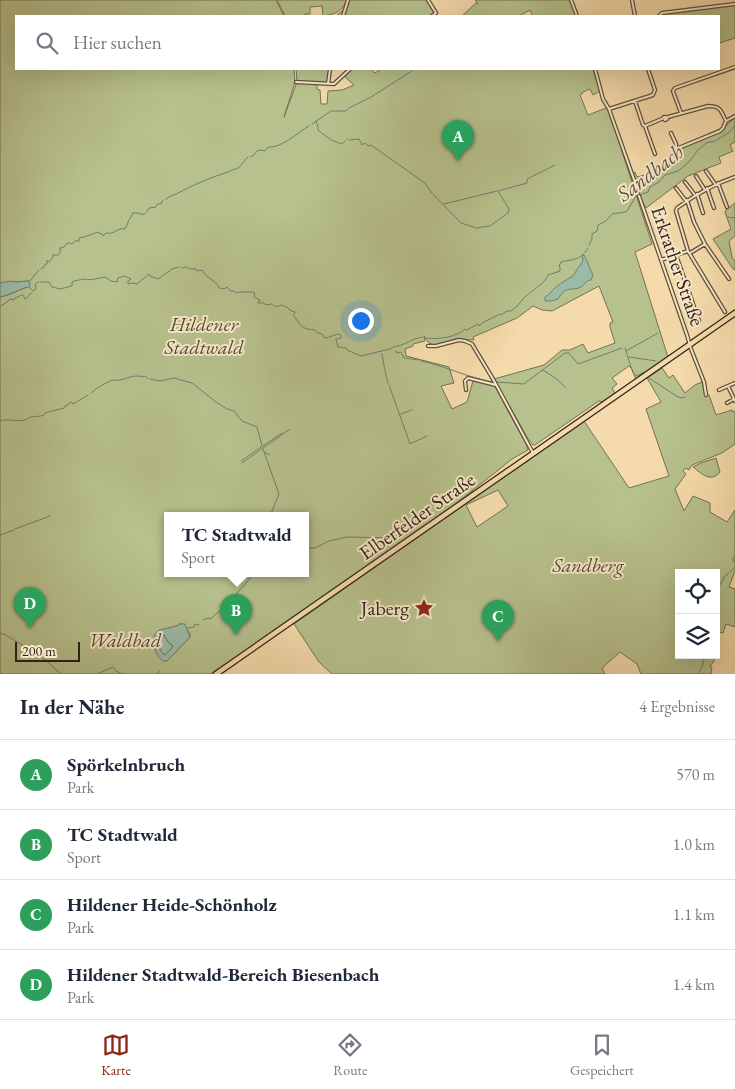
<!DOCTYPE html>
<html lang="de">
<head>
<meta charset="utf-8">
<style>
  :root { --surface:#fff; --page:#f2f2f3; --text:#1f2937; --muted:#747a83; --line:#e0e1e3; --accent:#8f2418 }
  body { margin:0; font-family:"EB Garamond",serif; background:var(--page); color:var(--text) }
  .controls { position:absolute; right:15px; bottom:15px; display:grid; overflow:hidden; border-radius:0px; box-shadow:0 5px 20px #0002 }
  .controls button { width:45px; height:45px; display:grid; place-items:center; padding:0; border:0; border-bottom:1px solid var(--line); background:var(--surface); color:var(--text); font:25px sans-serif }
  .scale { position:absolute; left:15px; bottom:12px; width:65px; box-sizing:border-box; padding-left:5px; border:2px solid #2f2319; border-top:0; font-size:14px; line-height:18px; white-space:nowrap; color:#2f2319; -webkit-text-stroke:4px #f8e8c8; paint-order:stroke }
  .you { position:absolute; left:360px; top:320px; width:18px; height:18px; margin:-12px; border:4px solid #fff; border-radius:50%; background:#1a73e8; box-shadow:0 0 0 8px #1a73e833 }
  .badge { display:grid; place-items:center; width:32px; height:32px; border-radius:50%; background:var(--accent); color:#fff; font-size:16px; font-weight:700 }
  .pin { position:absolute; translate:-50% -41px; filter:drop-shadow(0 1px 2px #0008) }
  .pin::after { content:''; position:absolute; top:26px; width:18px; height:15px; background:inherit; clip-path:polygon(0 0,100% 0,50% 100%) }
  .popup { position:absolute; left:164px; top:512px; width:145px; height:65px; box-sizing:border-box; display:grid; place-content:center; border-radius:0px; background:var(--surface); filter:drop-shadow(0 1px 4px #0005); font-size:16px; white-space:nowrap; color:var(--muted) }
  .popup b { font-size:19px; color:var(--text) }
  .popup::after { content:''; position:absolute; left:50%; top:100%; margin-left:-10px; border:10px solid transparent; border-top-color:var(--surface) }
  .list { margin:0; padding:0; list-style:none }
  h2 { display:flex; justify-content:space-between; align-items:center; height:65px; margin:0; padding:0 20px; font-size:21px }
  h2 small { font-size:16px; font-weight:400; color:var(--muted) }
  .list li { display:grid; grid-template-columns:32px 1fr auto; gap:15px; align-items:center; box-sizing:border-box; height:70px; padding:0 20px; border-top:1px solid var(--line) }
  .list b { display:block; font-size:19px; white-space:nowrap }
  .list p { margin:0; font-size:16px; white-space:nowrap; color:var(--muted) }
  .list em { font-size:16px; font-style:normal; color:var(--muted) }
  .icon { flex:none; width:28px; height:28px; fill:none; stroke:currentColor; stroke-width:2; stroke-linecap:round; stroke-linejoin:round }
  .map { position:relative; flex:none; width:735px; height:674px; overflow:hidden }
  .search { position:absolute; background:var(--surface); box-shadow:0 5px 20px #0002; left:15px; right:15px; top:15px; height:55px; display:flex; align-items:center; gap:12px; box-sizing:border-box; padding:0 18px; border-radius:0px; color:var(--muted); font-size:19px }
  .sheet { height:345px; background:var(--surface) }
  nav { display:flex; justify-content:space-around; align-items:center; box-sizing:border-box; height:70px; border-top:1px solid var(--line); background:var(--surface); font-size:14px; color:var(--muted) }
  nav a { display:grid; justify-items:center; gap:2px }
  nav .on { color:var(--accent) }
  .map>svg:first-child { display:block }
  .green { fill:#b7c18d; stroke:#737253; fill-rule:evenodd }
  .water { fill:#9cbba7; stroke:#707e6e }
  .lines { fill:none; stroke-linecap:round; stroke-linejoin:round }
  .shore { stroke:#666f60; stroke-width:1 }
  .stream { stroke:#707e6e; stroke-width:1 }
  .minor-casing { stroke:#60513e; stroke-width:4.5 }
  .primary-casing { stroke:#2f2319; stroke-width:7 }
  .minor { stroke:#f8e8c8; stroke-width:2 }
  .primary { stroke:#f5dbab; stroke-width:4.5 }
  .labels { text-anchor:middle; stroke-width:4; stroke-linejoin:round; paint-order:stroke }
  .street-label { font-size:20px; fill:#2f2319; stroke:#f8e8c8 }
  .park-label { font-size:20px; font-style:italic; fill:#514a36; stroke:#f8e8c8 }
  .poi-label { font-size:20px; fill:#2f2319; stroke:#f8e8c8; text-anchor:end }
  .water-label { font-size:21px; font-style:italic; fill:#505144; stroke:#f8e8c8 }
</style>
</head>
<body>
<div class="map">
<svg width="735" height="674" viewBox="0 0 735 674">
  <rect width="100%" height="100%" fill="#f5dbab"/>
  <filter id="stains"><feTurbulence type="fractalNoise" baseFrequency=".004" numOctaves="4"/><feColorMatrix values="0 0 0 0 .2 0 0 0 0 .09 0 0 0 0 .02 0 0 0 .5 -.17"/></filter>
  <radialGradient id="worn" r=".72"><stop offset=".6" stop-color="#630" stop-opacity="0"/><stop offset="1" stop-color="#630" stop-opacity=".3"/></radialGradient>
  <path class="green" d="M0,0H276L284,16H16V69H294L295,82L284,117L297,82L317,84V89L320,90L321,104H327L328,91L342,90L354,85L344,76L351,69H370L375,73L381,69H593L600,91L593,95L590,89L583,92V93L580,95L588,115L606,108L609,111L652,244L635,252L668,357L636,380L632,369L629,366L612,378L617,384L612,388L615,393L604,402L599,401L535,445H533L527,437L494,379L544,365L562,350H570L583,344L588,353L615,343L610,327V323L613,322L599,286L552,311L542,310L533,306L517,318L473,337L474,340L456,339L434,345L429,343L424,336L425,341L413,344V346L405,349L406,356L449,367L454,383L441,386L452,409L467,402L473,381L494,385L526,444L528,450L512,459L443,514L238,656L210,674H0V297L8,295L27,287L29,281L0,283ZM167,516H305V574H167ZM180,624H183L190,634V637L167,661L162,660C154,652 152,644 156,633C163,627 173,629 180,624Z
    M277,0H347C342,12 335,14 323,16L322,6L310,7V14H305V16H285Z
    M349,0H427L434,12L433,14L429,16H336L342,11L345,14Z
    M475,0H570L576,16H533L530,10L519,16H462L476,3L478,4Z
    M735,5V38L719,43V16H661L665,14Z
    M296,69H329L327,82V83L297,81Z
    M735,118V142L730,145L733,151L719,157L721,163L688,176L646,208L641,199L633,173L635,172L637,177C648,175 666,166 674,159C677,155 678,151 678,147L724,127Z
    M735,203V236L729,241L732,257L735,261V270L733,269L713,239L731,229L725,212L726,210Z
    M662,368L669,378L673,375L685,393L695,385L702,382L705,395H709L716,415L732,410L733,412L735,411V444L722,453L692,465L689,470L685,468L683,471L686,474L675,489L684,511L693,496L710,503V512L727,522L735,510V571L729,587L735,589V627L726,624L723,633L719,632L718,637H716V573H679V655H707V656L716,657L710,667L712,668L711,674H641L637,664L620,652L602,668L605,674H332L319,662L294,624L584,421L629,488L669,476L646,409L661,402L647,378ZM498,490L508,506L477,527L466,505Z
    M716,458L720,472C711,483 702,474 693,467L701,463Z"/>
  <path class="water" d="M584,255C588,262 589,268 593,275L591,280C584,281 586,284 581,287C571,292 567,284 558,299L552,301H545V297C550,295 551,291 555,288C556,286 571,277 573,276C575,272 580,266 583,261L582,256Z
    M11,281L17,282L29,281L30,287L29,288L27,287C18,290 10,295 0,297V283Z
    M180,624H185L190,637L167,661H163C158,657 156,653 155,648C149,624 167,632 180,624Z"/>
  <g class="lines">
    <path class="shore" d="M162,635H164L168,642L173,646L172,648L165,655C159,652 158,643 159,637Z"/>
    <path class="stream" d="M332,111H346L349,108L371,97L412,71
      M316,121L318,127V130L331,140L342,144L345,141
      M312,124L331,111
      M346,140L347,139
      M349,140L359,139L362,145L365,143L368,146L371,145L425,183L431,192L461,223L476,228L490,226L508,213L509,209L498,191L527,183V179L555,165
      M250,157L254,155L257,151L260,150L265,151L268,147C282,148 297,133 309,126
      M166,199C170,195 176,195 180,192C195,184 212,177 228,172C232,169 235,170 238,168C242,165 244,160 248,157
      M444,204L497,191
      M728,217L732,218L735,217
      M589,245L592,239V234L597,231L598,225L606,221L612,214L625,212L627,211L636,196L648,192L650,187L659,182L665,175L678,171L689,162L698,150L706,143L715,141L728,133L735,126
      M182,268L187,267L190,269H196L197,271L202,270C204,272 205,275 207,276C211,280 217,282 219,288L224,289L227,287L229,289L230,291H234L237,293L240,292H253L255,293L254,297L260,300V301L258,302V303H264L266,305L272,304
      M41,269L44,267L45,264H47V260L49,262L53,257V255H58L60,253V248L64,247L67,243H70L72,244L75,241H79V238C87,237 93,233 99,232L100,234L101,233L103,236L106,233C115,235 117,227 125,229L128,223V221L130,219L133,213C141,212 144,219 149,208L156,207L157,204H161L163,200
      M30,281L39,270
      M41,282H49L52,287L60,289L72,286V282C75,280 81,280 85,279C92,281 97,278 105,277L111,281L117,282L118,278L125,276L131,279L128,281V284L133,283L137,284C141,280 145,278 149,274L151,277H153L158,279L172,269L179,267
      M30,288L33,291L36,289L35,285L38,282H39
      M273,305L276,307L281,305L287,307L290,310L295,312C293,317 293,314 296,319C302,328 304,329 315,330L318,333L322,334L325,338C330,338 334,334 340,334L341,336V338L336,339L338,347L346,348L347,350L361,356L390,349C397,345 390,348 398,346C407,344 413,338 422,337
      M0,306L6,303L10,299L14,300L15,298C18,297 21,295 23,295L25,299L27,298L29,295L32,293
      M427,338C439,340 456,337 465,329L467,330L478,324L479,326L484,322L500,314L501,315L507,311H511C513,309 515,308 517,306C520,304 522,299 525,297C532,290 545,284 548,275L560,271V267L559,266L561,262C573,259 580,261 588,248
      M625,348L633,373L637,376L644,372
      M396,351L397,353L401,352L404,358L419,360
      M626,351L658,333
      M382,354C384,365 385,373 388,383
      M629,357L656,361
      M421,361C446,366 468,378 493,382
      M543,370L557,379L565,387
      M649,378L678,397L682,398L685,397
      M150,379L160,381L174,378L192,383L216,402L227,409L234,411L242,421L257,427L262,446
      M496,382L524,384L565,353H569L578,364L622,348
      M389,385L410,444L427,436
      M91,393C97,387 105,384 112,380C121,382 128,376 137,376C140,376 142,377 145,376L148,379
      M401,414L412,410
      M0,421C8,418 16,422 25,420C27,419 29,417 32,417C36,416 39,417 44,415L45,413L64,408L65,406L68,405L69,403L71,402L73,404L88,395
      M263,449L264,452L270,455
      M264,452L279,494L270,516
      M241,461L282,433
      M242,463L290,429
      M15,529L50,516
      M0,535L14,530
      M305,548H315L329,541L347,537L399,538C409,531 418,517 431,514
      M735,556L733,558V561L735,563
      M730,572L735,567
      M716,592L725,576L729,573
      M203,620L205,619L212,618L218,612L223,610L230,601L254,574
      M187,630L188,628L194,627L195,624L199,625
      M0,634H4L42,657L61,674
      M97,674L113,667L116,671L122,674
      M157,674L160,670
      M698,674L702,667L705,655"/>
    <g class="minor-casing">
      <path id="minor" d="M428,0L436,13L432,16
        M571,0L577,16
        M632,0L635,16
        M343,16L348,0
        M659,16L662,13L735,4
        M595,69L603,99L609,109L638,191
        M296,82L334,84L350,69
        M328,84L330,69
        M635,101L643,125L645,126
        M609,109L653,95L655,90L648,69
        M681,113L674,94L673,91L675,88L735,67
        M664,117H666L667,119L665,120Z
        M668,117L708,106C721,106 721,111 726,121
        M671,133L676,144V151
        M676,149L720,131L723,128L726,121L735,116
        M655,154L645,126L664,118
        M706,171L715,184
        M696,176L705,190
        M685,182L695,195
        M718,183L727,207
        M676,188L686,201
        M707,188L714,208
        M697,194L703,213
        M639,196L687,335L691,349L704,382L706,395
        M687,200L694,222L705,244L729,279
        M690,253L705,244
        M676,255L699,321
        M661,260L688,251
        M725,312L688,251L676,211L677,208C695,195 714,184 735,177
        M428,346H436L459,340L465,341L472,344L493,379L533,453
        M735,383L728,386L735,401
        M466,390L465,381L468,378L496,385
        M719,390L728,386
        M727,403L734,399"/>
    </g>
    <g class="primary-casing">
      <path id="primary" d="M216,674L735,313"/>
    </g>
    <use href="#minor" class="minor"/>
    <use href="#primary" class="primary"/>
  </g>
  <defs>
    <g id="sight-bare" transform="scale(1.5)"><path d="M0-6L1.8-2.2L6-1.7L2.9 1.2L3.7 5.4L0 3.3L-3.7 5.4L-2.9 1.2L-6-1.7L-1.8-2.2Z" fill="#8f2418" stroke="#f8e8c8" stroke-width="2.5" paint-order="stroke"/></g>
  </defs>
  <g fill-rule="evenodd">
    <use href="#sight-bare" x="424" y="608"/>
  </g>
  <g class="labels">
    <g class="street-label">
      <text transform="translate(678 266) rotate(71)" y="7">Erkrather Straße</text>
      <text transform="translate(417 516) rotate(-35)" y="7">Elberfelder Straße</text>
    </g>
    <g class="park-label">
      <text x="204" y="331">Hildener<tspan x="204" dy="23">Stadtwald</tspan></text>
      <text x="588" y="572">Sandberg</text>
      <text x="125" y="647">Waldbad</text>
    </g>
    <g class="poi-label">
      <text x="409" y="615">Jaberg</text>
    </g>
    <g class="water-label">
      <text transform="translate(650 173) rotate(-38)" y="7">Sandbach</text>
    </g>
  </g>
  <rect width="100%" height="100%" filter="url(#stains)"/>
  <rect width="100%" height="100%" fill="url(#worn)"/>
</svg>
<div class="controls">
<button><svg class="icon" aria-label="locate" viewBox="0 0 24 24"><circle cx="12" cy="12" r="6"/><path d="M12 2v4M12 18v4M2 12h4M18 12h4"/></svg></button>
<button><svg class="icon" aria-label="layers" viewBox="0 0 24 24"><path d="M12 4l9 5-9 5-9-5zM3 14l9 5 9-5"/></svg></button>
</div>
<div class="scale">200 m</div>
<div class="you"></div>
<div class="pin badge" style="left:458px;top:161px;background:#2e9e5b">A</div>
<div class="pin badge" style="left:236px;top:635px;background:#2e9e5b">B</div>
<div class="popup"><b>TC Stadtwald</b>Sport</div>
<div class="pin badge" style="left:498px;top:641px;background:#2e9e5b">C</div>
<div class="pin badge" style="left:30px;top:628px;background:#2e9e5b">D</div>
<div class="search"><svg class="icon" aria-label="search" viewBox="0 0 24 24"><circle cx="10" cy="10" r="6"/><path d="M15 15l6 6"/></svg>Hier suchen</div>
</div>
<section class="sheet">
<h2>In der Nähe<small>4 Ergebnisse</small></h2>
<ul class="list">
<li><span class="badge" style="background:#2e9e5b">A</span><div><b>Spörkelnbruch</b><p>Park</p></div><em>570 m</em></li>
<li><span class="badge" style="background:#2e9e5b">B</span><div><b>TC Stadtwald</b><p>Sport</p></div><em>1.0 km</em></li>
<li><span class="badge" style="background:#2e9e5b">C</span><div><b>Hildener Heide-Schönholz</b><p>Park</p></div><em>1.1 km</em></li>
<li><span class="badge" style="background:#2e9e5b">D</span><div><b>Hildener Stadtwald-Bereich Biesenbach</b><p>Park</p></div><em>1.4 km</em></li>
</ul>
</section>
<nav>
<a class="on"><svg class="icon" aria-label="map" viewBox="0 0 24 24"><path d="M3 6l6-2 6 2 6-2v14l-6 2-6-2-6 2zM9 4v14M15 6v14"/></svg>Karte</a>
<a><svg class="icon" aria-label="directions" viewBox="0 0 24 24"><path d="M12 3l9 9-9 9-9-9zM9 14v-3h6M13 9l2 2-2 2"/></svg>Route</a>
<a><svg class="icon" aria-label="saved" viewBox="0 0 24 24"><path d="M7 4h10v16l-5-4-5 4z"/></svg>Gespeichert</a>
</nav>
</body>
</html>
